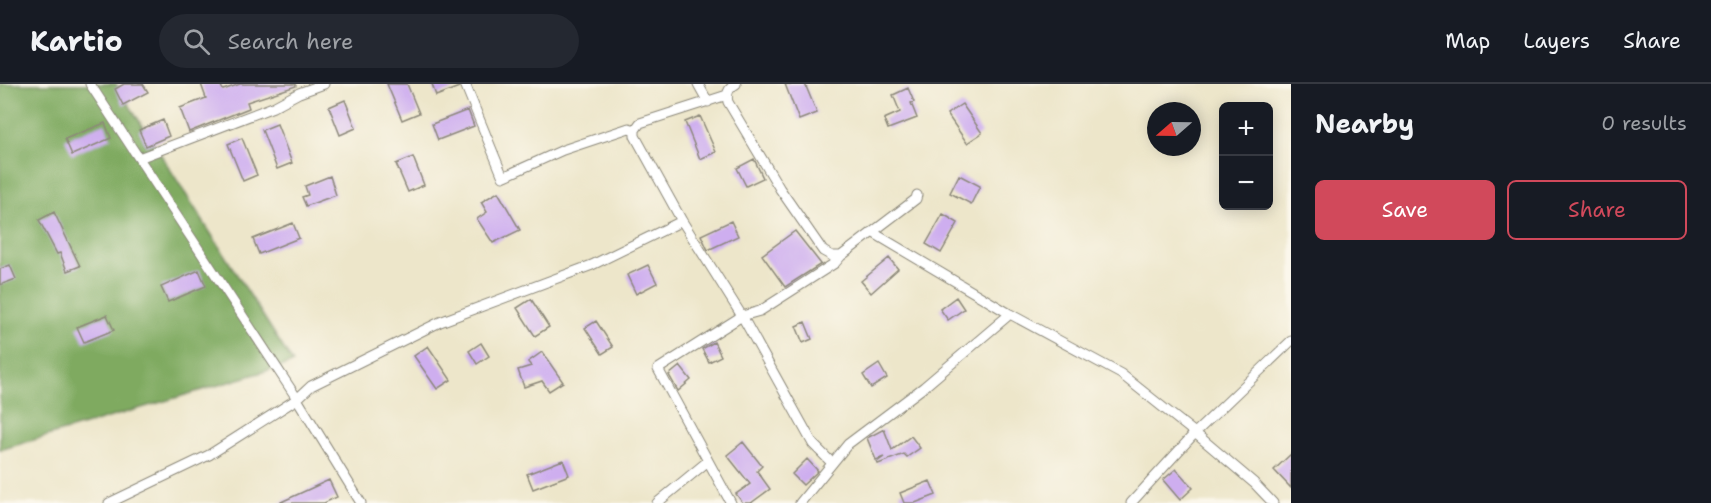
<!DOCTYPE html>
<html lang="en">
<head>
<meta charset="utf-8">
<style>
  :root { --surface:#171b24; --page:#242831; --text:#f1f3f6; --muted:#9ea1a6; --line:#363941; --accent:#d1495b }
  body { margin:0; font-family:"Shantell Sans",sans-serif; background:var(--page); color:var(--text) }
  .controls { position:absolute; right:18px; top:18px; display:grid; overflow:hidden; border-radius:9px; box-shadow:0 3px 15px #0003 }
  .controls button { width:54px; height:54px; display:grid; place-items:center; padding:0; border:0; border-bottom:2px solid var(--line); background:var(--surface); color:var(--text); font:30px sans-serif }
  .compass { position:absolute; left:1147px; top:18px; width:54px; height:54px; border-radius:50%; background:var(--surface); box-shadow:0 3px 15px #0003; rotate:250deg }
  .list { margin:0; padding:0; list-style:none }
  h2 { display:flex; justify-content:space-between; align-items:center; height:78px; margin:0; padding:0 24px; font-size:26px }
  h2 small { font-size:20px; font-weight:400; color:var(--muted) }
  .actions { display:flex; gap:12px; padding:18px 24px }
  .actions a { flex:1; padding:14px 0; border:2px solid var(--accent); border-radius:9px; text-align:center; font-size:21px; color:var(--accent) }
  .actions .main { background:var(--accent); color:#fff }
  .icon { flex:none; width:33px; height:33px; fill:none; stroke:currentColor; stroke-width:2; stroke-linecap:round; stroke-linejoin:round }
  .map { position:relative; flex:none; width:1291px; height:419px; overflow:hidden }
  header { display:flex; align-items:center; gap:36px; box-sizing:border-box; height:84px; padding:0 30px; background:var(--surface); border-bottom:2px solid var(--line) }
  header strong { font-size:28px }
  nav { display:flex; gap:33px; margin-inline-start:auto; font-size:21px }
  .search { width:420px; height:54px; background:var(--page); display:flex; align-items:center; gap:15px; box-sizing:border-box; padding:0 21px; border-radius:33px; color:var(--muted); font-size:22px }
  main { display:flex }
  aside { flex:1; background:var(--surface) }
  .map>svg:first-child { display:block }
  .forest { fill:#7faa61; stroke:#556a46; stroke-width:1.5 }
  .building { fill:#ceaeef }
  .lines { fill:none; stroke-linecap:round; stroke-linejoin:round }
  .street-casing { stroke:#8c887a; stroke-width:11 }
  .street { stroke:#fff; stroke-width:9 }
</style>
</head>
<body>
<header>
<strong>Kartio</strong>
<div class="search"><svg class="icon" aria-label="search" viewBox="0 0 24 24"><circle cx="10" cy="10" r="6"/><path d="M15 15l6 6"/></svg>Search here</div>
<nav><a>Map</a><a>Layers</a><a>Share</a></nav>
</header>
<main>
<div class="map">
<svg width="1291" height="419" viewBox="0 0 1291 419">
  <rect width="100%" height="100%" fill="#fbf7ec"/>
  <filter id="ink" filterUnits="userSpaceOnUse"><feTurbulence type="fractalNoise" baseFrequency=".0167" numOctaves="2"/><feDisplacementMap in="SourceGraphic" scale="12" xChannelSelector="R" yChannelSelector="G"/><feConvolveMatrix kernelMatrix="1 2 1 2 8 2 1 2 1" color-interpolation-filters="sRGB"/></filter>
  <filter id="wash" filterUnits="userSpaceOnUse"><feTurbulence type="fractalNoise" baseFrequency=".008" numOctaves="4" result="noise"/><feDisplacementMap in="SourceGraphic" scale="24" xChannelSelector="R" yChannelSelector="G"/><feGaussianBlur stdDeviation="1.35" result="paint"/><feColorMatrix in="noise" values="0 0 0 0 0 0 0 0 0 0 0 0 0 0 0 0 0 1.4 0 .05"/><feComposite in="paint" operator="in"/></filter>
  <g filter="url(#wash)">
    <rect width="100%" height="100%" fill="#ede6ca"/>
    <path class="forest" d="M0,0H116L293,279L0,366Z"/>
    <g id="blocks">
      <path class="building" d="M124,0H143L148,8L123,21L115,5Z
        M201,0H220L223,6L240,0H296V2L247,18L249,24L189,48L180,24L206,14Z
        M387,0H407L419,29L402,36Z
        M432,0H458L459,3L436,12Z
        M785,0H805L817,29L799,36Z
        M908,4L914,18L911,19L917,34L888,45L884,35L900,28L893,11Z
        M345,16L356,44L340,51L329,23Z
        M962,20L982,49L967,59L947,30Z
        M468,26L474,42L438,56L432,40Z
        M700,32L716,68L700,75L685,38Z
        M163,36L169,52L146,62L139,46Z
        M105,39L111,54L72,71L65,55Z
        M277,40L292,79L277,85L262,46Z
        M242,54L257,91L243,97L228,60Z
        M413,73L424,101L408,108L396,80Z
        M754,75L763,94L746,102L737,84Z
        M959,91L980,102L971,120L950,109Z
        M330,92L336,111L306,122L302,113L308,111L305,102Z
        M498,108L520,146L493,159L477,135L487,128L481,118Z
        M54,128L80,182L67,187L60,169L57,170L39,136Z
        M943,130L958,139L941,169L926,160Z
        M731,137L738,152L708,166L701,151Z
        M293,139L299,154L259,170L253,155Z
        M795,147L821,180L785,203L762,171Z
        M889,174L898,185L871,209L861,197Z
        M10,181L16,195L0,201V185Z
        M648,181L657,199L636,210L627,191Z
        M199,186L206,202L168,218L161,203Z
        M956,213L964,225L948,236L940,225Z
        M531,215L549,243L535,252L517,224Z
        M107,231L114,246L84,258L77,243Z
        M596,237L613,263L602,270L585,244Z
        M805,238L812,255L803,259L796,242Z
        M714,258L721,272L709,278L702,265Z
        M481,259L489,272L477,280L469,267Z
        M428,262L451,296L437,305L414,272Z
        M542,268L563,298L549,307L542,297L524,303L518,286L531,282L528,278Z
        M879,280L887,294L871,304L863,291Z
        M680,282L691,296L678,307L669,291Z
        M884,345L892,366L911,352L920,364L907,373L904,370L878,380L877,378L884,373L876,376L867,354Z
        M743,358L762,382L757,387L770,405L751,419H743L736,410L750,400L727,371Z
        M1291,370V404L1274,386Z
        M807,375L818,387L803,401L792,390Z
        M563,376L569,391L533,405L527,390Z
        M1176,385L1193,404L1180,416L1163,396Z
        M329,396L337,413L324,419H279Z
        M930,397L936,411L915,419H904L900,409Z"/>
    </g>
  </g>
  <g filter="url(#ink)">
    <use href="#blocks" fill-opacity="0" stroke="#8c887a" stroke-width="1.5"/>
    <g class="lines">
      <g class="street-casing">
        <path id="street" d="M90,0L294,310L361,419
          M465,0L503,93L563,66L629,44L635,46
          M698,0L708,18
          M736,0C728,4 726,10 728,18L780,105L823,167L832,172H841L916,115L917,111
          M727,11L640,39L635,46V52L682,137L742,232L813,360L831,378
          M139,74L273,23L299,9L324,0
          M872,148L1010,230L1121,290L1195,349L1254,399L1273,419
          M109,419L209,371L297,315L311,302L440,238L592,181L682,137
          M657,419L708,377
          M731,419L658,285L742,232L760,227L835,179L841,172
          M800,419L848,360L924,303L1010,230
          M1131,419L1195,349L1291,257"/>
      </g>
      <use href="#street" class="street"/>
    </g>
  </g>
</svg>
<div class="controls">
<button>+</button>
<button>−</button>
</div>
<svg class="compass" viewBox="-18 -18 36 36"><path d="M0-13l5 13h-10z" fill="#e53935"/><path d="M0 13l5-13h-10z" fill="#9ea1a6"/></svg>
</div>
<aside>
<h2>Nearby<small>0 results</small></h2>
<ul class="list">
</ul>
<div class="actions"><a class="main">Save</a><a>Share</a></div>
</aside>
</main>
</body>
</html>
